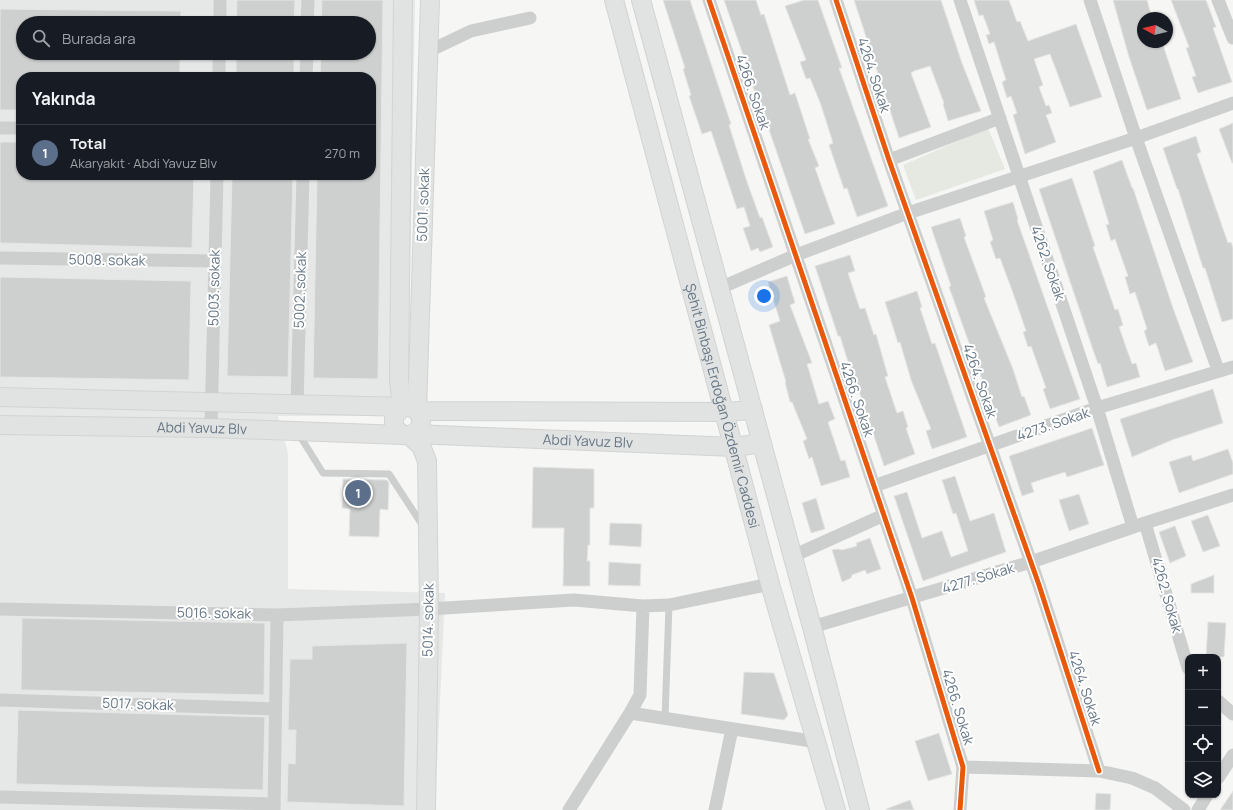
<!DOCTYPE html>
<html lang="tr">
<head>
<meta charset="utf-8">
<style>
  :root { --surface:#171b24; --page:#242831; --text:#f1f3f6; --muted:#9ea1a6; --line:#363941; --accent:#98a3ac }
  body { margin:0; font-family:Manrope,sans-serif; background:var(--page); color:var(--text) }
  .controls { position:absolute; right:12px; bottom:12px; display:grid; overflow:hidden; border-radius:8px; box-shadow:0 1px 3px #0004 }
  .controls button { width:36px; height:36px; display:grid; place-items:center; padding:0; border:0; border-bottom:1px solid var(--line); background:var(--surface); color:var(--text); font:20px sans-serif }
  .compass { position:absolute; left:1137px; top:12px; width:36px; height:36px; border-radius:50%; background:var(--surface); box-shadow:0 1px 3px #0004; rotate:278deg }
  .you { position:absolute; left:764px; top:296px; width:14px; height:14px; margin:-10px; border:3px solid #fff; border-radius:50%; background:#1a73e8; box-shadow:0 0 0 6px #1a73e833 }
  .badge { display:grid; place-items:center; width:26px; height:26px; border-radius:50%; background:var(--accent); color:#fff; font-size:13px; font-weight:700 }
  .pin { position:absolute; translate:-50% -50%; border:2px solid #fff; box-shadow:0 1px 4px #0006 }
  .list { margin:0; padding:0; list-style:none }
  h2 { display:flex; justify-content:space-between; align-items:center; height:52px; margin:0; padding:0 16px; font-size:17px }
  h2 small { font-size:13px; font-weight:400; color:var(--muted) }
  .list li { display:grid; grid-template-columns:26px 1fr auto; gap:12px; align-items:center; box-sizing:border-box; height:56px; padding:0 16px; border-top:1px solid var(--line) }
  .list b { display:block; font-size:15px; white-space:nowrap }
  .list p { margin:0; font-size:13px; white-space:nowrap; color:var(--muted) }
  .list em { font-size:13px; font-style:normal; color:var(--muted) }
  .icon { flex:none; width:22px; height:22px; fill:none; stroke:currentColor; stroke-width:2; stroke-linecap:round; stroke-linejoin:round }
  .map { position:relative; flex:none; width:1233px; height:810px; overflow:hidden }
  .search { position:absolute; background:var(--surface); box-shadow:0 1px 3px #0004; left:16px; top:16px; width:360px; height:44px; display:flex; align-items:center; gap:10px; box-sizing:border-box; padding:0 14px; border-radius:22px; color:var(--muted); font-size:15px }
  .panel { position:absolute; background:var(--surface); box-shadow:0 1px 3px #0004; left:16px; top:72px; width:360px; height:108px; border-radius:16px }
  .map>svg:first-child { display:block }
  .built { fill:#e6e7e7; fill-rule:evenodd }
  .green { fill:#e6e9e2 }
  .building { fill:#ced0d0; stroke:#e5e5e4 }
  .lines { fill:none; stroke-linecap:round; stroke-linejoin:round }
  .secondary-casing { stroke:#d2d4d4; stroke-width:20 }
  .lane { stroke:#cdcfcf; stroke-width:7 }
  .street { stroke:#cdcfcf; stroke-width:13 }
  .secondary { stroke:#e1e2e2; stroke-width:18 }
  .cycleway-casing { stroke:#fff; stroke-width:8 }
  .cycleway { stroke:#e8590c; stroke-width:5 }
  .labels { text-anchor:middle; stroke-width:4; stroke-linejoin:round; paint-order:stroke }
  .street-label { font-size:14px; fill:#657685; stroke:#fff }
</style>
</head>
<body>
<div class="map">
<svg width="1233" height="810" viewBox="0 0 1233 810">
  <rect width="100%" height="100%" fill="#f6f6f4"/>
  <path class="built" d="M0,0H415L408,397L390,416H278L288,453V589L445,593L435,810H0ZM23,23H369V53H23ZM21,77H371V175H21Z"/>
  <path class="green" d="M988,128L1005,169L916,200L903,165Z"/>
  <path class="building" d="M237,0H295L294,23H236Z
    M322,0H383L378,379L313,378L317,175H371V77H320L321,53H369V23H321Z
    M663,0H690L731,124L729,125L746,179L760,218L762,217L773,247L760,252L758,248L751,251L743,228L750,226L744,207L737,209L711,131L702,134L689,96L691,95L683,69L685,68Z
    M724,0H756L761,15L764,14L790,95L795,93L810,139H808L819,166L815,168L835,224L805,234L767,124L750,79L751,78Z
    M804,0H818L842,68H839L888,206L857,217L847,188L844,189L829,145L833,143L821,105L810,78L806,79L800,62L806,60L785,6Z
    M854,0H941L962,63L981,111L948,121L943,104L944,103L930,66L914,71L911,73L931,127L899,138Z
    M974,0H1009L1017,22L1020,21L1028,41L1076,24L1102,97L1070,107L1050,54L1034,59L1043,85L1039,87L1046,106L1049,105L1052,113L1046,115L1056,142L1025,154L1013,115L1017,113L1011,96L1007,98L1002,82L1006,80L994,42L989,44L986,35L990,34L983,15L979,16Z
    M1113,0H1147L1152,18H1143V42H1162L1181,99L1147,110L1129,57Z
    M1171,0H1206L1216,27L1213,28L1232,82L1198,93L1192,77L1196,76L1186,48L1189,47Z
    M0,9L181,11V23H23V53H180V77H21V110H0Z
    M236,53H294V77H236Z
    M1233,123V163H1232L1219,129Z
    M1196,136L1201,152L1197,154L1228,243L1231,242L1233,248V319L1222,322L1205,268H1203L1178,189H1177L1163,148Z
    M0,142H21V175H194L192,248L0,243Z
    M1122,160L1132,188H1133L1173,308L1193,362L1165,371L1156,343L1149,346L1144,331L1147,329L1135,292L1130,294L1125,277L1128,276L1115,239L1111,241L1106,225L1109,224L1093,171Z
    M232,175H293L288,377L227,376Z
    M1072,178L1095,246L1093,247L1115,310L1118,309L1123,325L1119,327L1132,364L1136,363L1140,377L1107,387L1100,363L1098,364L1092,347L1039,189Z
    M1013,202L1018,219L1017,220L1080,399L1050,409L1043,389L1046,388L1031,346L1028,347L1023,332L1026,331L1013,293L1000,258L996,259L990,242L993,240L984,211Z
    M960,218L966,236L964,237L986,297L984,298L1013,369L1022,397L1024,396L1031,415L999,427L949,287L951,286L931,227Z
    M850,255L855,271L848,273L860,309L865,308L874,335L876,334L888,376L885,377L897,413L903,411L908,427L906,428L915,454L884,466L849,361L848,362L840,336H838L815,266Z
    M787,276L795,303L790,305L812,363L807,364L819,404L828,401L835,419L828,422L841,461L845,460L850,477L821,486L812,457L809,459L803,441L807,439L792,402H790L785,382H786L769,325L780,321L768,282Z
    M0,277L191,281L189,380L0,377Z
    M917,291L922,307L920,308L932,344L935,343L967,437L932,449L926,431L931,429L911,380L900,342L898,343L885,302Z
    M1213,389L1223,423L1172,440L1132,457L1120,419Z
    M1092,428L1104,465L1067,477L1065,472L1031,483L1034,492L1022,496L1009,456Z
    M1228,449L1233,463V474L1179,493L1169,462L1191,455L1193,461Z
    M533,467L594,469V508H590V545H588L587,561H590V586H563L564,528H532Z
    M955,476L970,521L994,513L1006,552L923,581L894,496L907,492L922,538L942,531L951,557L968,551L956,513L953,514L942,480Z
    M343,479L387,480L389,483L388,510L380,509L379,537L349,536L350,509L342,508Z
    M1079,494L1089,524L1069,531L1059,500Z
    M816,498L825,529L811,533L802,503Z
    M1208,515L1220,546L1203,552L1191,521Z
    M610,523L642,524L641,547L609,545Z
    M1175,526L1186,556L1170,563L1159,532Z
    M870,538L881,569L867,574L865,570L852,575L851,578L842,582L832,550L838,549L842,550L857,546L856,543Z
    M609,562L641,564L640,586L608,585Z
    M1214,575V593H1191V584Z
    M22,618L265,623L264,695L21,690Z
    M1208,622L1226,623L1224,657H1206Z
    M407,643L404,806L287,802L288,763L295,764L296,730H288L290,659H312V646Z
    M744,672L774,673L788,715L784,720L741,714Z
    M18,710L265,717L263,790L16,784Z
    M939,733L952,774L928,781L915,741Z
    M1233,791V810H1220Z
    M1096,793L1111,794L1110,810H1095Z
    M910,800L914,810H886V809Z"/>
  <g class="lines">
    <g class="secondary-casing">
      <g id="secondary">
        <path d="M430,0L417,411L724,412L753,410"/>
        <path id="s1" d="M614,0L770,584L836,810"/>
        <path d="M641,0L812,627L860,810"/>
        <path d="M0,397L409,407C428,411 423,438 403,435L394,428V416L402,408"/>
        <path d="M402,408L399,380L403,0"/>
        <path id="s2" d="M0,425L211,428L403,435"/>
        <path id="s3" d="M414,434L735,447L762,443"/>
        <path d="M410,436L421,446L427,461L429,609L426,810"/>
      </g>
    </g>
    <path class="lane" d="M298,433L323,473L389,474L423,526
      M665,718L669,605"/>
    <path class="street" d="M709,0L912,598L963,767L960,810
      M836,0L889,160L1039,585L1099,771
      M960,0L1097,408L1133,527
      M1090,0L1136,138L1218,370
      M1218,0L1233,38
      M220,23V0
      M307,23L308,0
      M427,52L471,31L530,18
      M219,77V53
      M306,77L307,53
      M0,128H21
      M889,160L1000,118
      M0,258L215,261
      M720,288L796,255L908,213L1136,138L1233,103
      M297,405L303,175
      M211,428L217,175
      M874,486L1097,408L1233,367
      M1145,523L1188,668
      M793,556L884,515
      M0,609L277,615L429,609L574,600L643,606L669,605L770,584
      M812,627L1031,562L1145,523L1233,495
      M0,700L275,709
      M1218,701L1233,714
      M630,713L818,742
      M963,767L1099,771L1132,778L1155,788L1184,810
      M1218,778L1233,755
      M0,797L274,804
      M274,810L277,615
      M569,810L630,713L640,695L643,606
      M715,810L732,729
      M1198,810L1207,795"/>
    <use href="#secondary" class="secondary"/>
    <g class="cycleway-casing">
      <path id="cycleway" d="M709,0L912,598L963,767L960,810
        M836,0L889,160L1039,585L1099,771"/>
    </g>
    <use href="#cycleway" class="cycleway"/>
  </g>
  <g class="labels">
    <g class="street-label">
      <text transform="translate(874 75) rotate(72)" y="5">4264. Sokak</text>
      <text transform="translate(753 92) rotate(71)" y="5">4266. Sokak</text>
      <text transform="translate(423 205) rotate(-88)" y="5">5001. sokak</text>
      <text transform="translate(107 260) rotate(1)" y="5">5008. sokak</text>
      <text transform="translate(1048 263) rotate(71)" y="5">4262. Sokak</text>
      <text transform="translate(214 288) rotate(-89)" y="5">5003. sokak</text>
      <text transform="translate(300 290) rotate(-88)" y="5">5002. sokak</text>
      <text transform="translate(980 381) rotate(71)" y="5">4264. Sokak</text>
      <text transform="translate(857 399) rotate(71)" y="5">4266. Sokak</text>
      <text dy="5" stroke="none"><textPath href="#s1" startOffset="420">Şehit Binbaşı Erdoğan Özdemir Caddesi</textPath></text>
      <text transform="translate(1053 424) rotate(-19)" y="5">4273. Sokak</text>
      <text dy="5" stroke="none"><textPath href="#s2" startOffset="202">Abdi Yavuz Blv</textPath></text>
      <text dy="5" stroke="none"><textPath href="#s3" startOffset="174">Abdi Yavuz Blv</textPath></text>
      <text transform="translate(978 578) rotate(-17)" y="5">4277. Sokak</text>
      <text transform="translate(1167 595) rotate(74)" y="5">4262. Sokak</text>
      <text transform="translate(214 613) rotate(1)" y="5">5016. sokak</text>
      <text transform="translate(428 620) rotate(-89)" y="5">5014. sokak</text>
      <text transform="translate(1085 688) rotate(72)" y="5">4264. Sokak</text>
      <text transform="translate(138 704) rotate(2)" y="5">5017. sokak</text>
      <text transform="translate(958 707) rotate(73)" y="5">4266. Sokak</text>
    </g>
  </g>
</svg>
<div class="controls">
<button>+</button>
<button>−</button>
<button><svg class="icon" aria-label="locate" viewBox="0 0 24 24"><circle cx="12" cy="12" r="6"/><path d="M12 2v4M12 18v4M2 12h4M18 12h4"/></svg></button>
<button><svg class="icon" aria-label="layers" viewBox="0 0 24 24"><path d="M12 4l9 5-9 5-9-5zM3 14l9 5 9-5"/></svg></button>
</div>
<svg class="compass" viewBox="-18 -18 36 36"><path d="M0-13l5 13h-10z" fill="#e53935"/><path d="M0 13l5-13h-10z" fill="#9ea1a6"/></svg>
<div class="you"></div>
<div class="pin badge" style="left:358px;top:493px;background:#5c6f8a">1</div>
<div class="search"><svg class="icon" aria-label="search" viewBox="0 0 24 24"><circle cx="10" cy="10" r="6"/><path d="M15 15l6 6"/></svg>Burada ara</div>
<section class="panel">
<h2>Yakında<small></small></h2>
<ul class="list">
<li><span class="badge" style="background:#5c6f8a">1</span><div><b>Total</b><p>Akaryakıt · Abdi Yavuz Blv</p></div><em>270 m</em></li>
</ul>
</section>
</div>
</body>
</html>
